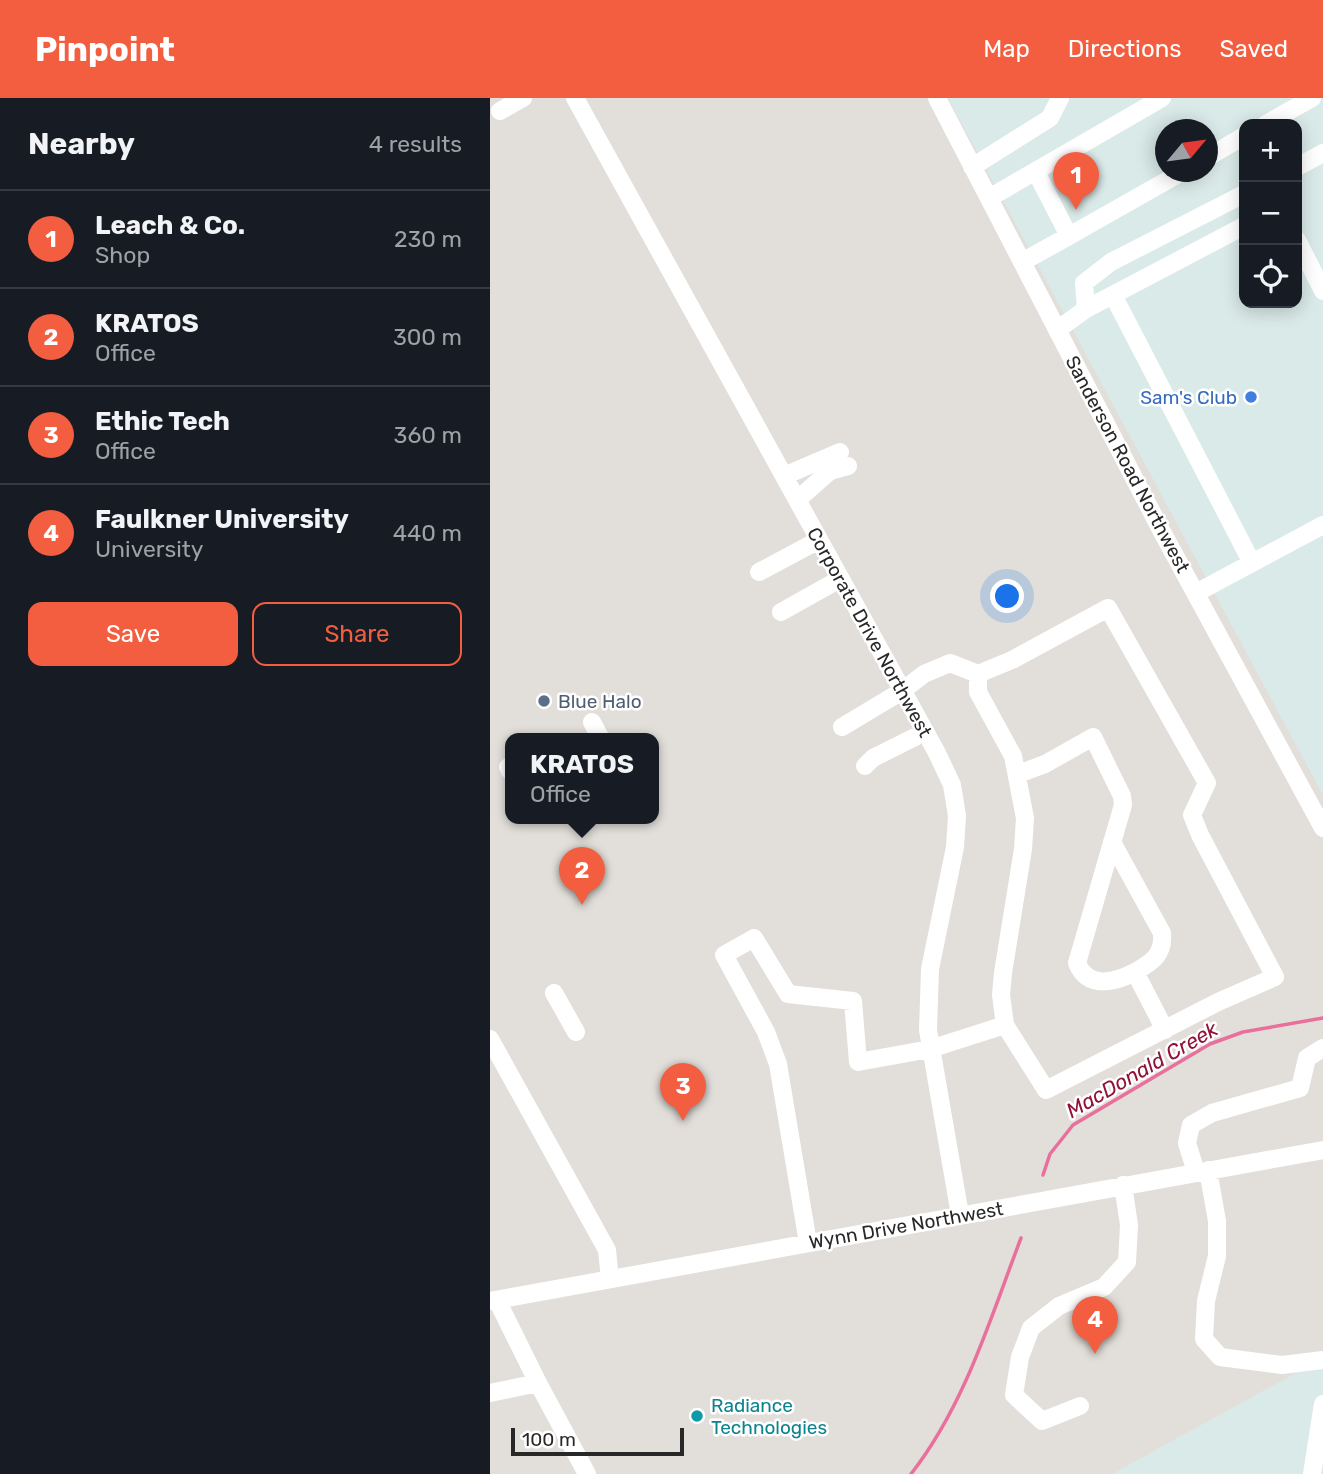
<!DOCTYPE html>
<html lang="en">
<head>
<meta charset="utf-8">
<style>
  :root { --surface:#171b24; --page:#20242c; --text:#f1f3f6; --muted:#9ea1a6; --line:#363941; --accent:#f25e3f }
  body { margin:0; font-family:Rubik,sans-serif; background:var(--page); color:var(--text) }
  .controls { position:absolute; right:21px; top:21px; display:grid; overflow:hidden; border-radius:14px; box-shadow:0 4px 18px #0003 }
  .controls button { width:63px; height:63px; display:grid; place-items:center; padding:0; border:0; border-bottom:2px solid var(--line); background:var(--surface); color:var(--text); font:35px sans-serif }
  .compass { position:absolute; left:665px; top:21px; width:63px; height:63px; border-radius:50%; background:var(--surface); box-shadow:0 4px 18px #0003; rotate:61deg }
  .scale { position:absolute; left:21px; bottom:18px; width:173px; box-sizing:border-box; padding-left:7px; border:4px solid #282828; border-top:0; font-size:19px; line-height:24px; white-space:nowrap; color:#282828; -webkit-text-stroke:5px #fff; paint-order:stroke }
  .you { position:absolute; left:518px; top:499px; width:24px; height:24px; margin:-18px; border:5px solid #fff; border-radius:50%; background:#1a73e8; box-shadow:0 0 0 10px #1a73e833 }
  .badge { display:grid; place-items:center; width:46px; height:46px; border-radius:50%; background:var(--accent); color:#fff; font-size:23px; font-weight:700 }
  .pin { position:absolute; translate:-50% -58px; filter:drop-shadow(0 2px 4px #0008) }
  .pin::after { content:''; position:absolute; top:37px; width:24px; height:21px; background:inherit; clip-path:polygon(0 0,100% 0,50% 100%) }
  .popup { position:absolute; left:15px; top:635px; width:154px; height:91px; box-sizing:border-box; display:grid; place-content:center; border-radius:14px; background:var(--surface); filter:drop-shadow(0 2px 5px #0005); font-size:23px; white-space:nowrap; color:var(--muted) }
  .popup b { font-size:26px; color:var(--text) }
  .popup::after { content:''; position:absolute; left:50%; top:100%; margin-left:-14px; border:14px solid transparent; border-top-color:var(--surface) }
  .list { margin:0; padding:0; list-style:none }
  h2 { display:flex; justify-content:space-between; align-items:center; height:91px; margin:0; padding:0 28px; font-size:30px }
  h2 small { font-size:23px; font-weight:400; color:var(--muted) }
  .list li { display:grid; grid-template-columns:46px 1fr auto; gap:21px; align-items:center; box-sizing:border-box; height:98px; padding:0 28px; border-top:2px solid var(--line) }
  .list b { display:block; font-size:26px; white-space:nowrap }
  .list p { margin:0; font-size:23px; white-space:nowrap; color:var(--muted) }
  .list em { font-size:23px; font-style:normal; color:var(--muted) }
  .actions { display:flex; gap:14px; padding:21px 28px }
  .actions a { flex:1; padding:16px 0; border:2px solid var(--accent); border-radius:14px; text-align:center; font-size:24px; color:var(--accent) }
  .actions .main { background:var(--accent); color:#fff }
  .icon { flex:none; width:38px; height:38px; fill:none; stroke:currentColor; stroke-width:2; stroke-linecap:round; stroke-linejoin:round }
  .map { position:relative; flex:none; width:833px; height:1376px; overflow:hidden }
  header { display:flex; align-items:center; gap:42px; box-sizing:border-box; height:98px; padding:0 35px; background:var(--accent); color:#fff }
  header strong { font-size:33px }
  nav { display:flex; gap:38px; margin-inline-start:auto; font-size:24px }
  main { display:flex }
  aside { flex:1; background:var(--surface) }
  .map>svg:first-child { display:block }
  .industrial { fill:#e2dfda; fill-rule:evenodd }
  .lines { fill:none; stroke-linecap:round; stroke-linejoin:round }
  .stream { stroke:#e9709d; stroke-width:3.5 }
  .minor { stroke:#fff; stroke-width:18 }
  .shop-dot { fill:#3f7fe0; stroke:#fff; stroke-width:2.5 }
  .service-dot { fill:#5c6f8a; stroke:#fff; stroke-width:2.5 }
  .culture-dot { fill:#0f9aa8; stroke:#fff; stroke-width:2.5 }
  .labels { text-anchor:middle; stroke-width:5; stroke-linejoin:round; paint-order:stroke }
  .shop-label { font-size:19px; fill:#366cbe; stroke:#fff; text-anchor:end }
  .street-label { font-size:19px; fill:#282828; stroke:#fff }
  .service-label { font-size:19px; fill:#4e5e75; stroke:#fff; text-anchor:start }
  .culture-label { font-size:19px; fill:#0d838f; stroke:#fff; text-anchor:start }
  .water-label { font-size:21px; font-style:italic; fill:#911238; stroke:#fff }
</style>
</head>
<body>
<header>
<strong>Pinpoint</strong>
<nav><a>Map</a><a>Directions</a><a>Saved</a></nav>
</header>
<main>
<aside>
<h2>Nearby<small>4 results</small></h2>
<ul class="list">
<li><span class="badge">1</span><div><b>Leach &amp; Co.</b><p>Shop</p></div><em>230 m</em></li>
<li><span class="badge">2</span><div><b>KRATOS</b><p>Office</p></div><em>300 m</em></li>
<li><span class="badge">3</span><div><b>Ethic Tech</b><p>Office</p></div><em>360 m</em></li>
<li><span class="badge">4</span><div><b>Faulkner University</b><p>University</p></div><em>440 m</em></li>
</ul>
<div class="actions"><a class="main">Save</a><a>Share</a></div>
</aside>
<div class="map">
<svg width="833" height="1376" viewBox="0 0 833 1376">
  <rect width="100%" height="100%" fill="#daeae9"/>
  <path class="industrial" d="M0,0H458L833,697V1260L622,1376H0ZM20,641H164V721H20Z"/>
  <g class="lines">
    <path class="stream" d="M553,1077L560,1056L583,1027L720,946L753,934L833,920
      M421,1376C475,1307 500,1221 531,1140"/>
    <path class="minor" d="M85,0L447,655L462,687L467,718L465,749L440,871L438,932L470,1117
      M447,0L671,432L833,730
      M10,13L33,0
      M776,26L822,0
      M718,59L754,38
      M482,69L560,20L570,0
      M807,69L833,55
      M499,100L672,0
      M579,138L692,74
      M807,142L833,193
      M532,164L579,138L546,74
      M623,197L762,465
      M596,211L754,128
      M567,232L596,211L594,185L621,164L754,96
      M294,378L350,354
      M307,402L340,373L358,368
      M269,474L329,442
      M706,495L833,427
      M291,514L350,481
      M488,576V594L523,658L535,720L533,751L513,875L511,897L515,927
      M102,624L111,641
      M375,668L383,660L435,634
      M18,669L20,673
      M528,676L555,666L603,639L632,698L633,707L587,865C598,892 626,884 645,874L675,932
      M622,744L672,835C674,857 662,864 645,874
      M64,895L86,934
      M0,941L117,1152L120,1181
      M718,1072L727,1123V1158L716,1203L714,1241L730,1259L792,1267L833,1262
      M706,1074L697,1045L701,1027L722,1015L810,990L817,960L833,950
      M318,1145L288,966L276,934L234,857L264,840L298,896L363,903L368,964L440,951L515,927L556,992L728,904L785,879L710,737L702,717L717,685L618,510L522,562L488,576L460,565L434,576L412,593L352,629
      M7,1202L48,1285L97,1376
      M0,1203L833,1052
      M0,1295L48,1285
      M590,1308L552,1323L524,1297L530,1259L541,1230L569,1208L614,1189L637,1164L639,1127L633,1087
      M822,1376L833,1306"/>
  </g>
  <circle class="shop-dot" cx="761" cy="299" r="7"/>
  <circle class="service-dot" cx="54" cy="603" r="7"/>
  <circle class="culture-dot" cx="207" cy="1318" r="7"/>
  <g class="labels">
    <g class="shop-label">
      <text x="747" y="306">Sam's Club</text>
    </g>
    <g class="street-label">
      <text transform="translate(638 366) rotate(62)" y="7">Sanderson Road Northwest</text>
      <text transform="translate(380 534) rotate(61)" y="7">Corporate Drive Northwest</text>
      <text transform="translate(416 1127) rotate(-10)" y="7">Wynn Drive Northwest</text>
    </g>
    <g class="service-label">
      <text x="68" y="610">Blue Halo</text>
    </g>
    <g class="culture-label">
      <text x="221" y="1314">Radiance<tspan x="221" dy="22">Technologies</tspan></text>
    </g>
    <g class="water-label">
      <text transform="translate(652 972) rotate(-30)" y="7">MacDonald Creek</text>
    </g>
  </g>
</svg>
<div class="controls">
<button>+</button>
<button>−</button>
<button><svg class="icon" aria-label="locate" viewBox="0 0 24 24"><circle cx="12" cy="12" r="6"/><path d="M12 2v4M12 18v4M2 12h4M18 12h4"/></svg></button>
</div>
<svg class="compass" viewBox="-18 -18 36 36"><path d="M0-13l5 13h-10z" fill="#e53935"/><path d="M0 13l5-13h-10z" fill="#9ea1a6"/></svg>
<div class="scale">100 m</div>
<div class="you"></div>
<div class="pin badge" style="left:586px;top:112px">1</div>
<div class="pin badge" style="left:92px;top:807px">2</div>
<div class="popup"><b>KRATOS</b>Office</div>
<div class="pin badge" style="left:193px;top:1023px">3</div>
<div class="pin badge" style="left:605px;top:1256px">4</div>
</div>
</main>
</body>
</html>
